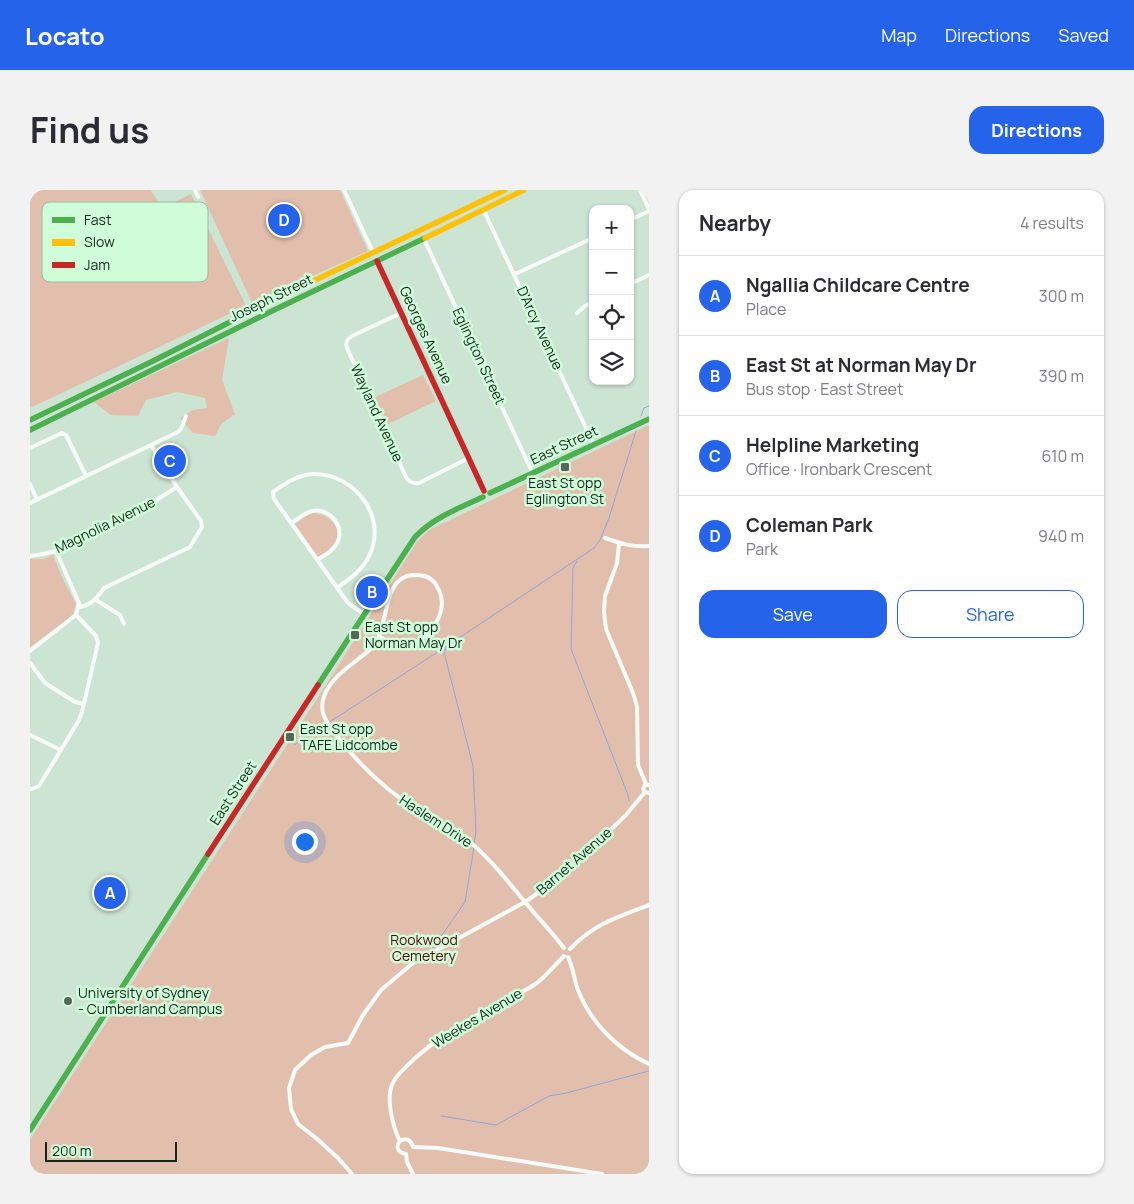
<!DOCTYPE html>
<html lang="en">
<head>
<meta charset="utf-8">
<style>
  :root { --surface:#fff; --page:#f2f2f3; --text:#2b2b33; --muted:#7c7c81; --line:#e1e1e2; --accent:#2563eb }
  body { margin:0; font-family:Manrope,sans-serif; background:var(--page); color:var(--text) }
  .controls { position:absolute; right:15px; top:15px; display:grid; overflow:hidden; border-radius:10px; box-shadow:0 1px 4px #0004 }
  .controls button { width:45px; height:45px; display:grid; place-items:center; padding:0; border:0; border-bottom:1px solid var(--line); background:var(--surface); color:var(--text); font:25px sans-serif }
  .scale { position:absolute; left:15px; bottom:12px; width:132px; box-sizing:border-box; padding-left:5px; border:2px solid #142519; border-top:0; font-size:14px; line-height:18px; white-space:nowrap; color:#142519; -webkit-text-stroke:4px #cffdda; paint-order:stroke }
  .you { position:absolute; left:274px; top:651px; width:18px; height:18px; margin:-12px; border:4px solid #fff; border-radius:50%; background:#1a73e8; box-shadow:0 0 0 8px #1a73e833 }
  .badge { display:grid; place-items:center; width:32px; height:32px; border-radius:50%; background:var(--accent); color:#fff; font-size:16px; font-weight:700 }
  .pin { position:absolute; translate:-50% -50%; border:2px solid #fff; box-shadow:0 1px 5px #0006 }
  .list { margin:0; padding:0; list-style:none }
  h2 { display:flex; justify-content:space-between; align-items:center; height:65px; margin:0; padding:0 20px; font-size:21px }
  h2 small { font-size:16px; font-weight:400; color:var(--muted) }
  .list li { display:grid; grid-template-columns:32px 1fr auto; gap:15px; align-items:center; box-sizing:border-box; height:80px; padding:0 20px; border-top:1px solid var(--line) }
  .list b { display:block; font-size:19px; white-space:nowrap }
  .list p { margin:0; font-size:16px; white-space:nowrap; color:var(--muted) }
  .list em { font-size:16px; font-style:normal; color:var(--muted) }
  .actions { display:flex; gap:10px; padding:15px 20px }
  .actions a { flex:1; padding:11px 0; border:1px solid var(--accent); border-radius:15px; text-align:center; font-size:18px; color:var(--accent) }
  .actions .main { background:var(--accent); color:#fff }
  .icon { flex:none; width:28px; height:28px; fill:none; stroke:currentColor; stroke-width:2; stroke-linecap:round; stroke-linejoin:round }
  .map { position:relative; flex:none; width:619px; height:984px; overflow:hidden; border-radius:15px }
  header { display:flex; align-items:center; gap:30px; box-sizing:border-box; height:70px; padding:0 25px; background:var(--accent); color:#fff }
  header strong { font-size:24px }
  nav { display:flex; gap:28px; margin-inline-start:auto; font-size:18px }
  .intro { display:flex; align-items:center; justify-content:space-between; box-sizing:border-box; height:120px; padding:0 30px }
  h1 { margin:0; font-size:35px }
  .button { padding:12px 22px; border-radius:15px; background:var(--accent); color:#fff; font-size:18px; font-weight:700 }
  main { display:flex; gap:30px; padding:0 30px }
  aside { flex:1; background:var(--surface); border-radius:15px; box-shadow:0 1px 4px #0004 }
  .map>svg:first-child { display:block }
  .green { fill:#e2bfad }
  .lines { fill:none; stroke-linecap:round; stroke-linejoin:round }
  .stream { stroke:#92a6d6; stroke-width:1 }
  .street { stroke:#f7fbf8; stroke-width:4 }
  .fast { stroke:#4caf50; stroke-width:5.5 }
  .slow { stroke:#ffc107; stroke-width:5.5 }
  .jam { stroke:#c62828; stroke-width:5.5 }
  .poi-dot { fill:#54685a; stroke:#cffdda; stroke-width:2 }
  .labels { text-anchor:middle; stroke-width:5; stroke-linejoin:round; paint-order:stroke }
  .street-label { font-size:14px; fill:#142519; stroke:#cffdda }
  .poi-label { font-size:14px; fill:#142519; stroke:#cffdda; text-anchor:start }
  .park-label { font-size:14px; fill:#570300; stroke:#cffdda }
  .key { fill:#cffdda; stroke:#97bca0; stroke-width:1 }
  .key-label { font-size:14px; fill:#142519 }
</style>
</head>
<body>
<header>
<strong>Locato</strong>
<nav><a>Map</a><a>Directions</a><a>Saved</a></nav>
</header>
<div class="intro"><h1>Find us</h1><a class="button">Directions</a></div>
<main>
<div class="map">
<svg width="619" height="984" viewBox="0 0 619 984">
  <rect width="100%" height="100%" fill="#cce4d2"/>
  <path class="green" d="M0,0H121C125,9 128,8 130,19L161,4L216,116L0,218Z
    M170,0H310L338,61L222,113Z
    M199,148L192,190L205,224L191,234L185,246L163,243L150,228L163,220L177,218L175,208L147,202L116,210L108,226L81,225L64,212Z
    M393,185L406,211L358,234L345,207Z
    M619,235V984H0V950L285,512L387,352L399,340Z
    M284,323C297,324 313,336 306,351C302,358 295,363 288,367L265,334L279,324Z
    M23,365L33,389L46,414L43,424L39,428L0,457V369H13Z"/>
  <g class="lines">
    <path class="stream" d="M611,226L614,218L619,216
      M547,371L543,378L541,459L598,605L599,611
      M264,555L417,456
      M444,653L446,642L443,576L414,462L417,456L564,358L570,350L579,328L606,241
      M403,758L435,712L444,657
      M411,926L466,935L519,906L536,903L619,881"/>
    <path class="street" d="M165,0L168,7
      M314,0L343,62
      M610,0L619,19
      M454,21L564,255
      M600,30L619,21
      M394,49L503,284
      M485,84L563,48
      M600,94L619,85
      M371,123L322,146C317,149 315,152 317,158L376,287C379,292 383,294 389,293L439,268
      M547,123L555,116L563,112
      M0,258L32,243L36,245L56,286
      M0,294L7,310
      M0,313L148,242L151,239L156,226
      M261,333C268,329 274,323 282,321C299,318 314,335 308,351C304,361 295,365 287,370
      M575,348C592,354 601,357 619,356
      M589,354L587,373L575,406L574,422L576,439L603,503L607,516L608,575L616,594
      M26,361L49,413L46,425
      M0,366L13,364L26,361L115,317L147,297
      M307,398C319,389 332,381 339,366C358,328 326,284 284,284C269,284 255,293 243,302L244,309L318,413L334,424
      M66,410L90,425L94,434
      M48,417C61,416 67,408 74,398L160,357L172,337L171,331L147,297L121,255
      M349,446C357,451 364,456 373,456C397,454 420,423 409,400C407,397 406,393 403,391C397,385 390,385 382,385C352,388 359,435 345,454C339,462 330,467 322,474C307,485 288,502 293,523C296,534 305,543 311,551C334,580 360,603 390,622C404,630 420,636 433,646C457,665 476,689 495,712C508,728 522,742 534,758
      M0,461L46,425
      M0,473L15,493L45,512L54,514
      M0,545L31,560
      M619,595H615L613,599L615,602L619,603
      M0,599H2L9,596L49,530L52,522L68,453L66,446L46,425
      M540,759C564,734 587,727 619,715
      M538,767C543,777 544,789 548,800C561,833 587,859 619,874
      M370,951C363,938 356,909 362,895C365,886 374,879 381,872C403,851 430,835 456,820C473,811 491,804 507,793C517,785 525,775 534,766
      M370,951C365,957 368,963 376,964
      M370,951C376,947 381,950 383,957
      M383,957L408,958L572,984
      M376,964L377,972L383,984
      M322,984L308,968L286,948L268,934L261,919L259,898L265,880L281,865L295,857L318,853L333,825L351,800L383,773L495,712L521,694L554,665L596,625L615,602"/>
    <path class="fast" d="M0,230L123,171L204,130
      M0,240L244,120L395,48
      M460,303L619,229
      M288,495L385,347C403,328 429,318 453,307
      M0,940L178,664"/>
    <path class="slow" d="M395,48L494,0
      M204,130L239,112L475,0"/>
    <path class="jam" d="M347,71L454,301
      M178,664L288,495"/>
  </g>
  <g class="poi-dot">
    <rect x="530" y="272" width="10" height="10" rx="2.5"/>
    <rect x="320" y="440" width="10" height="10" rx="2.5"/>
    <rect x="255" y="542" width="10" height="10" rx="2.5"/>
    <circle cx="38" cy="811" r="5"/>
  </g>
  <g class="labels">
    <g class="street-label">
      <text transform="translate(241 108) rotate(-26)" y="5">Joseph Street</text>
      <text transform="translate(510 138) rotate(65)" y="5">D'Arcy Avenue</text>
      <text transform="translate(396 145) rotate(65)" y="5">Georges Avenue</text>
      <text transform="translate(449 166) rotate(65)" y="5">Eglington Street</text>
      <text transform="translate(347 223) rotate(65)" y="5">Wayland Avenue</text>
      <text transform="translate(534 255) rotate(-25)" y="5">East Street</text>
      <text transform="translate(75 335) rotate(-26)" y="5">Magnolia Avenue</text>
      <text transform="translate(203 603) rotate(-57)" y="5">East Street</text>
      <text transform="translate(406 631) rotate(33)" y="5">Haslem Drive</text>
      <text transform="translate(544 671) rotate(-41)" y="5">Barnet Avenue</text>
      <text transform="translate(447 828) rotate(-31)" y="5">Weekes Avenue</text>
    </g>
    <g class="poi-label">
      <text x="535" y="298" text-anchor="middle">East St opp<tspan x="535" dy="16">Eglington St</tspan></text>
      <text x="335" y="442">East St opp<tspan x="335" dy="16">Norman May Dr</tspan></text>
      <text x="270" y="544">East St opp<tspan x="270" dy="16">TAFE Lidcombe</tspan></text>
      <text x="48" y="808">University of Sydney<tspan x="48" dy="16">- Cumberland Campus</tspan></text>
    </g>
    <g class="park-label">
      <text x="394" y="755">Rookwood<tspan x="394" dy="16">Cemetery</tspan></text>
    </g>
  </g>
  <rect x="12" y="12" width="166" height="80" rx="8" class="key"/>
  <rect x="22" y="27" width="23" height="6" fill="#4caf50"/>
  <rect x="22" y="49" width="23" height="7" fill="#ffc107"/>
  <rect x="22" y="72" width="23" height="6" fill="#c62828"/>
  <g class="key-label">
    <text x="54" y="35">Fast</text>
    <text x="54" y="57">Slow</text>
    <text x="54" y="80">Jam</text>
  </g>
</svg>
<div class="controls">
<button>+</button>
<button>−</button>
<button><svg class="icon" aria-label="locate" viewBox="0 0 24 24"><circle cx="12" cy="12" r="6"/><path d="M12 2v4M12 18v4M2 12h4M18 12h4"/></svg></button>
<button><svg class="icon" aria-label="layers" viewBox="0 0 24 24"><path d="M12 4l9 5-9 5-9-5zM3 14l9 5 9-5"/></svg></button>
</div>
<div class="scale">200 m</div>
<div class="you"></div>
<div class="pin badge" style="left:80px;top:703px">A</div>
<div class="pin badge" style="left:342px;top:402px">B</div>
<div class="pin badge" style="left:140px;top:271px">C</div>
<div class="pin badge" style="left:254px;top:30px">D</div>
</div>
<aside>
<h2>Nearby<small>4 results</small></h2>
<ul class="list">
<li><span class="badge">A</span><div><b>Ngallia Childcare Centre</b><p>Place</p></div><em>300 m</em></li>
<li><span class="badge">B</span><div><b>East St at Norman May Dr</b><p>Bus stop · East Street</p></div><em>390 m</em></li>
<li><span class="badge">C</span><div><b>Helpline Marketing</b><p>Office · Ironbark Crescent</p></div><em>610 m</em></li>
<li><span class="badge">D</span><div><b>Coleman Park</b><p>Park</p></div><em>940 m</em></li>
</ul>
<div class="actions"><a class="main">Save</a><a>Share</a></div>
</aside>
</main>
</body>
</html>
